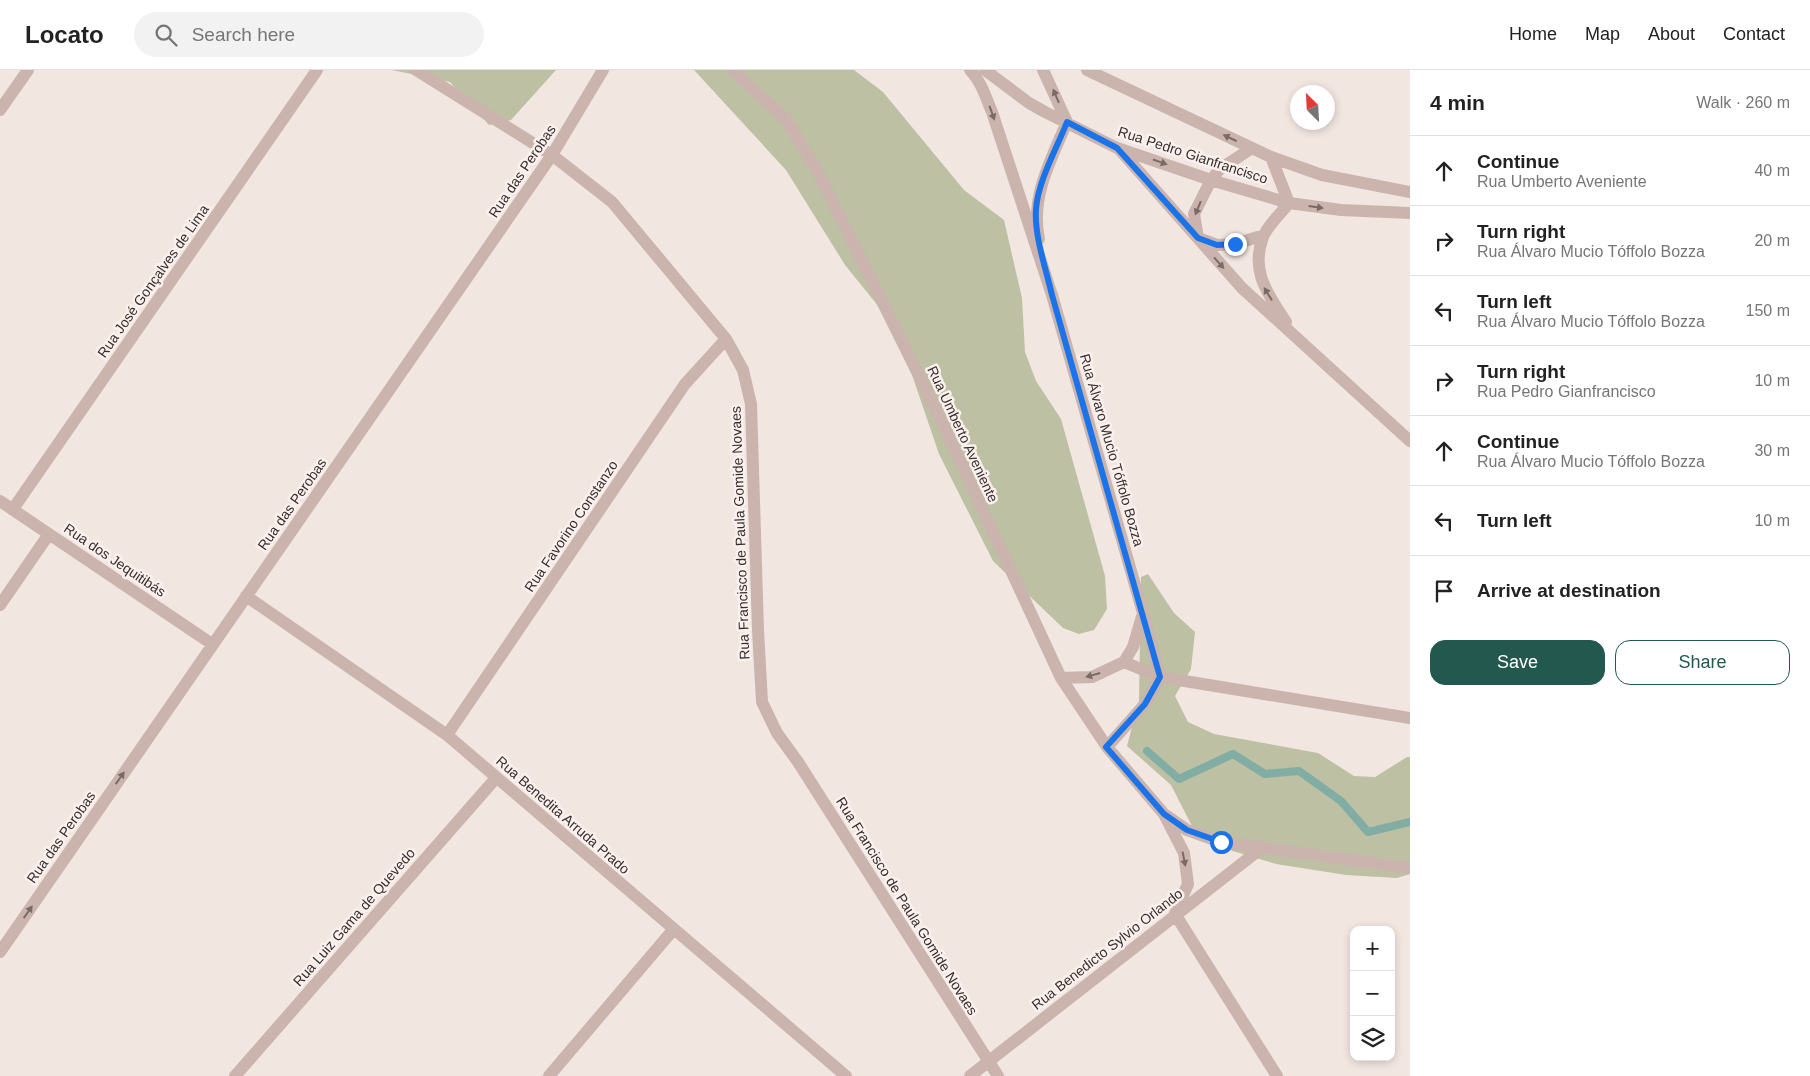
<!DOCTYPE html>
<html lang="en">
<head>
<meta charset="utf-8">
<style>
  :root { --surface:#fff; --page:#f2f2f2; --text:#222; --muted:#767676; --line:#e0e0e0; --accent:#23584f }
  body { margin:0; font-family:Arial,sans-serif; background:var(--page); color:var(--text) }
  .controls { position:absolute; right:15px; bottom:15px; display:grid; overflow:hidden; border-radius:10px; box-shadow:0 2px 8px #0003 }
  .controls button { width:45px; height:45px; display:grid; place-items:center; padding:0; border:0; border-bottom:1px solid var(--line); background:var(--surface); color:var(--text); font:25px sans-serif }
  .compass { position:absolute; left:1290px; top:15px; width:45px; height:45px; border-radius:50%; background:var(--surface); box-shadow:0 2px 8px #0003; rotate:336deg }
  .stop { position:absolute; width:15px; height:15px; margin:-11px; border:4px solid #1a73e8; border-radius:50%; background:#fff }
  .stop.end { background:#1a73e8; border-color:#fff; box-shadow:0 1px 5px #0008 }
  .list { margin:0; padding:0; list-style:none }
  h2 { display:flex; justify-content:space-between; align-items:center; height:65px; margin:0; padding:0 20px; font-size:21px }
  h2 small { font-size:16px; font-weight:400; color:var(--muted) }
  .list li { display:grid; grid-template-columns:32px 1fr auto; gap:15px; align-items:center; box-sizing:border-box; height:70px; padding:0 20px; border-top:1px solid var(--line) }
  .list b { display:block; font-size:19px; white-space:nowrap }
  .list p { margin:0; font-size:16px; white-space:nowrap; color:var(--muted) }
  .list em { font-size:16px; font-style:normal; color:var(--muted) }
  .actions { display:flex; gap:10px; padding:15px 20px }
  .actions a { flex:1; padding:11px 0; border:1px solid var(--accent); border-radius:15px; text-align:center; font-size:18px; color:var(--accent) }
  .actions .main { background:var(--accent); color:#fff }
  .icon { flex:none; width:28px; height:28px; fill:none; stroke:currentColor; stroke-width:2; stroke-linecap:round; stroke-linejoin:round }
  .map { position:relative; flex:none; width:1410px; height:1006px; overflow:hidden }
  header { display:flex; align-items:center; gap:30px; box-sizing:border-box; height:70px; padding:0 25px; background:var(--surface); border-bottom:1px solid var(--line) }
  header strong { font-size:24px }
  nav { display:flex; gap:28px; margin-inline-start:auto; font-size:18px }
  .search { width:350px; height:45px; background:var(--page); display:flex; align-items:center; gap:12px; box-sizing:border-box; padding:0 18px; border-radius:28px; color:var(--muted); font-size:19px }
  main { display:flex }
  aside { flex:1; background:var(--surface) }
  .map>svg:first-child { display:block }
  .green { fill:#bdc0a2 }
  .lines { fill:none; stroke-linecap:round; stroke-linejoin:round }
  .stream { stroke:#82ada5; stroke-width:8 }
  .minor { stroke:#cab4ad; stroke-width:12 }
  .oneway { fill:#7a6a66 }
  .route { stroke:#1a73e8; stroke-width:6 }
  .labels { text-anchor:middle; stroke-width:5; stroke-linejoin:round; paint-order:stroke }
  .street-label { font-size:14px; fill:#392d2b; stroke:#faf1ee }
</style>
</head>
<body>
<header>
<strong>Locato</strong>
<div class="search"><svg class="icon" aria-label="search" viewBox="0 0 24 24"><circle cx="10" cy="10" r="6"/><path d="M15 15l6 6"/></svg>Search here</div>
<nav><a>Home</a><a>Map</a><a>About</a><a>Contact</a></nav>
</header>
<main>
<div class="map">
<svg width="1410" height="1006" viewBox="0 0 1410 1006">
  <rect width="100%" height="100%" fill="#f2e6e1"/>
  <path class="green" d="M392,0H556L511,50L489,55L450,12Z
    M694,0H854L883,22L964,120L1004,150L1022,228L1025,282L1036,311L1061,349L1105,506L1107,539L1094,560L1079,564L1063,558L993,491L939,384L896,258L845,195L786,100Z
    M1148,504L1174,543L1195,562L1191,599L1175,626L1188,652L1214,664L1318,683L1354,706L1375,707L1407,687H1410V804L1397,808L1346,805L1276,794L1223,778L1195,762L1171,715L1127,676L1139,631L1141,507Z"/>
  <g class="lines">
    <path class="stream" d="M1147,681L1179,709L1233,684L1265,704L1299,701L1341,731L1368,762L1410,752"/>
    <path class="minor" d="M416,0L552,85L612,132L726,269L743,300L751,334L758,560L762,632L777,663L798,692L998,1006
      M732,0L785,48L817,100L940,348L1061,608L1107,677L1164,744L1184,783L1188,814L1175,844L1277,1006
      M970,0C981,11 986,28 992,42L1052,225L1143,543
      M985,0L1029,33L1045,42L1117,78L1211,110L1289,133L1341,140L1410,143
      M1043,0L1067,52
      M1087,0L1271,87L1322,105L1410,122
      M0,40L28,0
      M1252,78L1220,99L1211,110L1194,144L1198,168L1217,175L1235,174L1264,165
      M1119,79L1242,218L1410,371
      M1271,87L1289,133C1282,142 1267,156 1263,167C1250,202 1268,224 1286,252
      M1039,169C1030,127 1051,90 1067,52
      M0,431L212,574
      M13,439L317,0
      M246,526L447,665L846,1006
      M0,535L49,464
      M1124,592L1160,607L1410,648
      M1061,608L1092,607L1124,592L1133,577L1143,543L1160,607L1145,634L1107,677
      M447,665L685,314L726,269
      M1167,746L1187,760L1221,772L1410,798
      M0,882L552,85L603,0
      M235,1006L496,708
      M549,1006L673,860
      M970,1006L1263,777"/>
  </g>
  <defs><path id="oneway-solid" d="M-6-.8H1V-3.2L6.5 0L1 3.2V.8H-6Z" transform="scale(1.25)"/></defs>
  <g class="oneway">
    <use href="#oneway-solid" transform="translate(1056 26) rotate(-113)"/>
    <use href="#oneway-solid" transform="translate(992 43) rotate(70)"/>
    <use href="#oneway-solid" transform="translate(1230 68) rotate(-155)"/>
    <use href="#oneway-solid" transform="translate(1160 92) rotate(19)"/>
    <use href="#oneway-solid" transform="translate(1316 137) rotate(8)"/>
    <use href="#oneway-solid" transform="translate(1198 138) rotate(112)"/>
    <use href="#oneway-solid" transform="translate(1219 193) rotate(48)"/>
    <use href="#oneway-solid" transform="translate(1268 224) rotate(-122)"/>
    <use href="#oneway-solid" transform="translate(1093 605) rotate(164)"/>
    <use href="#oneway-solid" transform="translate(120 708) rotate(-55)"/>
    <use href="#oneway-solid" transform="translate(1184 789) rotate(79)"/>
    <use href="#oneway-solid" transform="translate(28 842) rotate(-55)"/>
  </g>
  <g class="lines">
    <path class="route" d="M1221,772L1187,760L1164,744L1106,677L1145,634L1160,607L1052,225C1046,199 1034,165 1036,139C1038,111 1057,78 1067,52L1117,78L1198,168L1217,175L1235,174"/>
  </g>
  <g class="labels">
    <g class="street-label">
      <text transform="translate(1193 85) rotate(18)" y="5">Rua Pedro Gianfrancisco</text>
      <text transform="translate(522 101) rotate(-56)" y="5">Rua das Perobas</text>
      <text transform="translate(153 211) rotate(-55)" y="5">Rua José Gonçalves de Lima</text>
      <text transform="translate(963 364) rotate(65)" y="5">Rua Umberto Aveniente</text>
      <text transform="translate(1112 380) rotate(74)" y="5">Rua Álvaro Mucio Tóffolo Bozza</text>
      <text transform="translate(292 434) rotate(-55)" y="5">Rua das Perobas</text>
      <text transform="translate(571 456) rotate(-56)" y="5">Rua Favorino Constanzo</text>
      <text transform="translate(740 463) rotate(-92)" y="5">Rua Francisco de Paula Gomide Novaes</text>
      <text transform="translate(115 490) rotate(34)" y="5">Rua dos Jequitibás</text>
      <text transform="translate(563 745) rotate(41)" y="5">Rua Benedita Arruda Prado</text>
      <text transform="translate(61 767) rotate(-55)" y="5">Rua das Perobas</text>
      <text transform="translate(907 836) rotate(58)" y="5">Rua Francisco de Paula Gomide Novaes</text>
      <text transform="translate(354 847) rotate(-49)" y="5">Rua Luiz Gama de Quevedo</text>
      <text transform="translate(1107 879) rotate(-38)" y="5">Rua Benedicto Sylvio Orlando</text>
    </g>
  </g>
</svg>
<div class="controls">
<button>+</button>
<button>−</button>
<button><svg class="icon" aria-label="layers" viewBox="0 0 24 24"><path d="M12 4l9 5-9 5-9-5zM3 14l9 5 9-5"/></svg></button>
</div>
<svg class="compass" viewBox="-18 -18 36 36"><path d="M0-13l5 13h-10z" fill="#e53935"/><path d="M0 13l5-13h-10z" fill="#767676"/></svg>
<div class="stop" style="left:1221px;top:772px"></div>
<div class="stop end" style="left:1235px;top:174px"></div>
</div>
<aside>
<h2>4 min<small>Walk · 260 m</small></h2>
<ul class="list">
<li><svg class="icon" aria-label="ahead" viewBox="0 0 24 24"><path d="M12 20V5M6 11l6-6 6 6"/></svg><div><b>Continue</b><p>Rua Umberto Aveniente</p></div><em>40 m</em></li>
<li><svg class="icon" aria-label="right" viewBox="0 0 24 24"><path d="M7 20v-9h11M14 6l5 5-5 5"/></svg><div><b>Turn right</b><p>Rua Álvaro Mucio Tóffolo Bozza</p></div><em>20 m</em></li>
<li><svg class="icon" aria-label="left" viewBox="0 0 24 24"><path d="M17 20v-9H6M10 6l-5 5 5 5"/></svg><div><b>Turn left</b><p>Rua Álvaro Mucio Tóffolo Bozza</p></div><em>150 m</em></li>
<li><svg class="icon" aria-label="right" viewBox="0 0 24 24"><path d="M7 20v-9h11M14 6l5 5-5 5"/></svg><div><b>Turn right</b><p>Rua Pedro Gianfrancisco</p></div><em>10 m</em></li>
<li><svg class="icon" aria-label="ahead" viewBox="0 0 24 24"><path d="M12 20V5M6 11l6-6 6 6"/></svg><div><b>Continue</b><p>Rua Álvaro Mucio Tóffolo Bozza</p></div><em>30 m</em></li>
<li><svg class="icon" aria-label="left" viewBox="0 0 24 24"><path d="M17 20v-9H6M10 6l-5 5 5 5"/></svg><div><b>Turn left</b></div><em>10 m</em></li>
<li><svg class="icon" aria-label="arrive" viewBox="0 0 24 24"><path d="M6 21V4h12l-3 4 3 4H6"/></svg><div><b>Arrive at destination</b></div></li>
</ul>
<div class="actions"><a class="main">Save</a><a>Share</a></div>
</aside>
</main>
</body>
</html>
